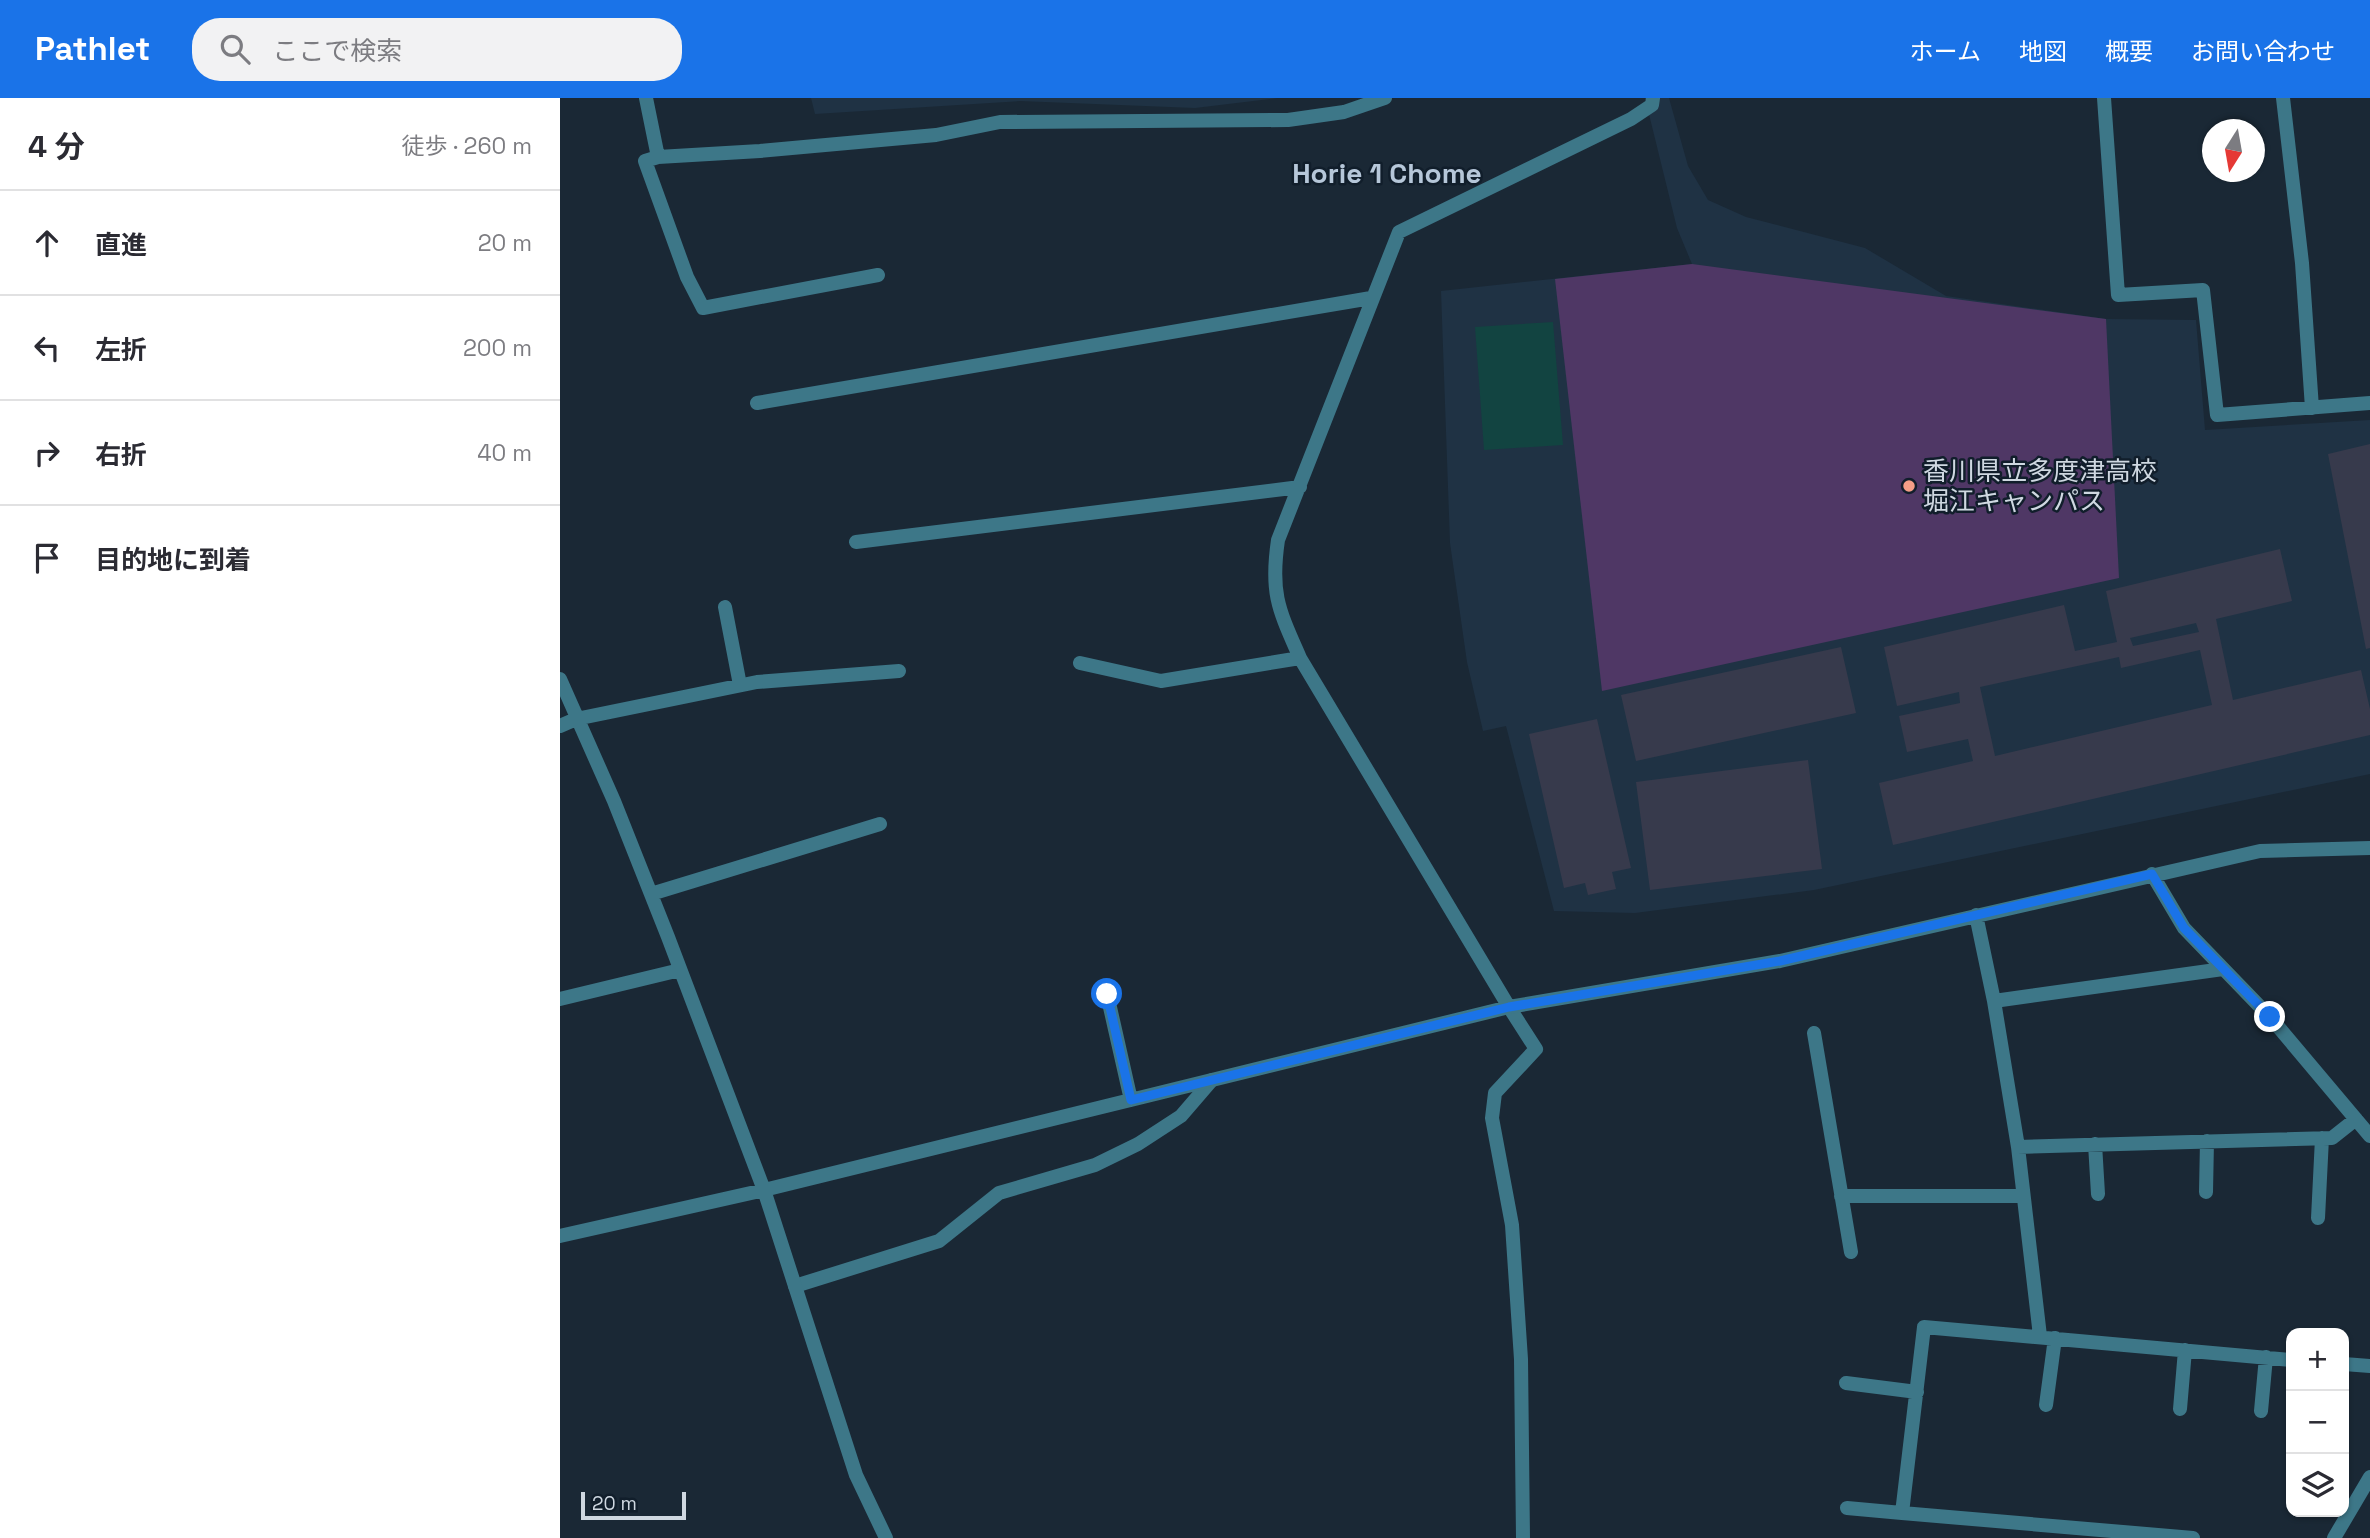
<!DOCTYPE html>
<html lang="ja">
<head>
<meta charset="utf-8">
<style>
  :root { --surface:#fff; --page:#f2f2f3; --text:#2b2b33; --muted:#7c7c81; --line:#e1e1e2; --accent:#1a73e8 }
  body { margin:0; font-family:"Space Grotesk","Noto Sans JP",sans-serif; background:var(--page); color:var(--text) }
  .controls { position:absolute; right:21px; bottom:21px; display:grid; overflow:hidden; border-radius:14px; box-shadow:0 2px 5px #0004 }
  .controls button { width:63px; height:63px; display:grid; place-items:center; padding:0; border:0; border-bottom:2px solid var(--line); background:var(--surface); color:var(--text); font:35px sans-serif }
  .compass { position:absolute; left:1642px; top:21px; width:63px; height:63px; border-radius:50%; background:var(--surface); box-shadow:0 2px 5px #0004; rotate:191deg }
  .scale { position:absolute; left:21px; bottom:18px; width:105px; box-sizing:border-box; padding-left:7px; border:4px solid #cfd8e1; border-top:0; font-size:19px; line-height:24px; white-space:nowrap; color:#cfd8e1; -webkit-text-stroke:5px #111e2b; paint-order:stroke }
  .stop { position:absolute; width:21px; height:21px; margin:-16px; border:5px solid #1a73e8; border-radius:50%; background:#fff }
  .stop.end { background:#1a73e8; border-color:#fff; box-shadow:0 2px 7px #0008 }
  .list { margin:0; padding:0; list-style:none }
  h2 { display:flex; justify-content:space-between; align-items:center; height:91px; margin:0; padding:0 28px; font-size:30px }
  h2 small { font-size:23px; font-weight:400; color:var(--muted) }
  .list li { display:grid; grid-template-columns:46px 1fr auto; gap:21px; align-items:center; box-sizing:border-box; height:105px; padding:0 28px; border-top:2px solid var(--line) }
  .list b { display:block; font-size:26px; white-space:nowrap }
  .list em { font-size:23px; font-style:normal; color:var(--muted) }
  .icon { flex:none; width:38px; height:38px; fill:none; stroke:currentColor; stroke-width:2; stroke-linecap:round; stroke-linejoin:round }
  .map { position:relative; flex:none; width:1810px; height:1440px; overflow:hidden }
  header { display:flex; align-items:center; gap:42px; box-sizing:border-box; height:98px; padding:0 35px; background:var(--accent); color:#fff }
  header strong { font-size:33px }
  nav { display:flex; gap:38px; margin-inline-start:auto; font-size:24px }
  .search { width:490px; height:63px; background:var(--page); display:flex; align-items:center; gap:18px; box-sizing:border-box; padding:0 24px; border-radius:28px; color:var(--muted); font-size:26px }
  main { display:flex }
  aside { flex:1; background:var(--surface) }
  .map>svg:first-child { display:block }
  .built { fill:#1f3244 }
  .green { fill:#4f3765 }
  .water { fill:#124441 }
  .building { fill:#373a4c; fill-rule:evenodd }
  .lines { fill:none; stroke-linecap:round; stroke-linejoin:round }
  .lane { stroke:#3d7788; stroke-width:14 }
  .street { stroke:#3d7788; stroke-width:14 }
  .route { stroke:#1a73e8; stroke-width:9 }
  .poi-dot { fill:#f49e87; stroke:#111e2b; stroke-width:2.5 }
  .labels { text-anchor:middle; stroke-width:5; stroke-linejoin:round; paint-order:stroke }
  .poi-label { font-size:26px; fill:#cfd8e1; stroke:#111e2b; text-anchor:start }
  .neighbourhood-label { font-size:28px; font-weight:bold; fill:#b6c7d9; stroke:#111e2b }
</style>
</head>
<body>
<header>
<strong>Pathlet</strong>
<div class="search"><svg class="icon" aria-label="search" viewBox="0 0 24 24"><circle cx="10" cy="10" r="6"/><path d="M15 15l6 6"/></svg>ここで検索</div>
<nav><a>ホーム</a><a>地図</a><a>概要</a><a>お問い合わせ</a></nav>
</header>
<main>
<aside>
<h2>4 分<small>徒歩 · 260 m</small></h2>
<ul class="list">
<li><svg class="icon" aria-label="ahead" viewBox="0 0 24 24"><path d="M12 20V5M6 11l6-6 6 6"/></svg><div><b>直進</b></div><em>20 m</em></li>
<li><svg class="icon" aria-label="left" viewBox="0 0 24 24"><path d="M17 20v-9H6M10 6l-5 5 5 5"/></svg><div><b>左折</b></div><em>200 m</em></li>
<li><svg class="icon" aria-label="right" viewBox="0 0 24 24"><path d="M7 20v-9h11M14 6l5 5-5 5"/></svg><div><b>右折</b></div><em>40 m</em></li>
<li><svg class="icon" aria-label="arrive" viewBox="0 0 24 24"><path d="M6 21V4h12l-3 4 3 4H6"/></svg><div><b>目的地に到着</b></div></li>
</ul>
</aside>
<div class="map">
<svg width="1810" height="1440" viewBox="0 0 1810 1440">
  <rect width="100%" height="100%" fill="#1a2835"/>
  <path class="built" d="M251,0H718L635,10L460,3L255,16Z
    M1085,0H1109L1128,68L1148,102L1186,119L1305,150L1386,198L1546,221L1636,222L1645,332L1810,322V676L1254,792L1075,815L994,813L946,628L923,633L907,564L890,445L881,193L1132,166L1117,130Z"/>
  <path class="green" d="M1132,166L1546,221L1559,480L1042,593L995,181Z"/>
  <path class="water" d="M993,224L1003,347L924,352L915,229Z"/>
  <path class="building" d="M1810,346V550L1806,551L1768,356Z
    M1720,451L1732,503L1656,521L1673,602L1801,572L1810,611V637L1333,747L1319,685L1413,663L1408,641L1347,654L1339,618L1400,605L1399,594L1337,608L1324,549L1504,507L1515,553L1557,544L1546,493ZM1636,525L1639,534L1573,548L1570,540ZM1640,552L1652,607L1435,658L1420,589L1559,559L1561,570Z
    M1281,549L1296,615L1076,663L1061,597Z
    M1037,621L1071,770L1052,774L1056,791L1028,797L1025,785L1004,790L969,636Z
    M1248,662L1262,771L1090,792L1076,684Z"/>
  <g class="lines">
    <path class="lane" d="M949,909L976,951L935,995L932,1020L952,1127L961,1261L963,1440
      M235,1188L379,1143L439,1095L535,1067L578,1046L621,1018L652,982"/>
    <path class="street" d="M86,0L98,59L85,63L127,179L143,210L318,177
      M1544,0L1558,197L1643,192L1657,317L1810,305
      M1723,0L1742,165L1752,310
      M98,59L200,53L376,37L440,24L728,22L784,14L825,0
      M197,305L811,200
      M296,444L740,389
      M165,509L180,587
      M520,565L601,583L740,560
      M0,581L54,703L108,839L204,1092L296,1377L326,1440
      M0,628L16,621L197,584L339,573
      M1592,776L1624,830L1710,919L1810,1038
      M91,796L320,726
      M1416,817L1434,903
      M547,896L571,1002
      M0,901L120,872
      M949,909L740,560C719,512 710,496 718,442L839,134L1071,21L1092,7L1093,0
      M1254,935L1291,1154
      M1535,1046L1538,1096
      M1458,1049L1772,1040L1796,1021
      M1646,1094L1647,1043
      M1281,1098H1462
      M1758,1120L1762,1040
      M0,1138L204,1092L949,909L1220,863L1700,753L1810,750
      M1480,1238L1458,1049L1434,903L1663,871
      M1784,1266L1810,1268
      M1286,1285L1357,1294
      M1486,1307L1495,1240
      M1620,1311L1625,1252
      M1701,1313L1706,1259
      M1287,1410L1342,1415
      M1633,1440L1342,1415L1364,1229L1731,1262
      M1774,1440L1810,1379"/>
  </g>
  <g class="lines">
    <path class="route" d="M547,896L571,1002L949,909L1220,863L1592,776L1624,830L1710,919"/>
  </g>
  <circle class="poi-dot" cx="1349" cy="388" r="7"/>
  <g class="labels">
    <g class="poi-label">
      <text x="1363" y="382">香川県立多度津高校<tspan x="1363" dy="30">堀江キャンパス</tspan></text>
    </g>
    <g class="neighbourhood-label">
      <text x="827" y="85">Horie 1 Chome</text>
    </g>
  </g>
</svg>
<div class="controls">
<button>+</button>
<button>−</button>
<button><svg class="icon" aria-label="layers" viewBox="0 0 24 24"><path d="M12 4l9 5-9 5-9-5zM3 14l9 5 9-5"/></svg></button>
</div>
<svg class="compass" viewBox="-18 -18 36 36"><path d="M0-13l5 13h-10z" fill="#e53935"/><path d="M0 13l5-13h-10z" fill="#7c7c81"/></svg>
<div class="scale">20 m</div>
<div class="stop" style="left:547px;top:896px"></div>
<div class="stop end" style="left:1710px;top:919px"></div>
</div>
</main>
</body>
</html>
